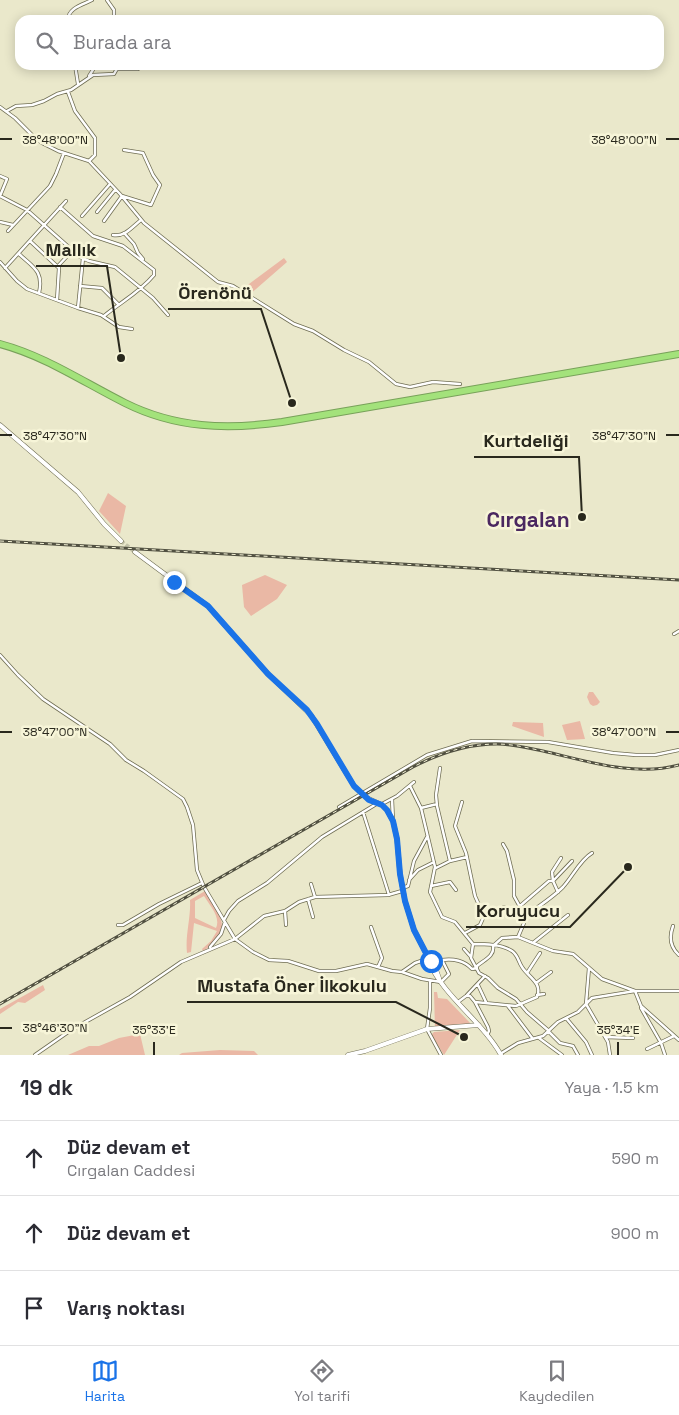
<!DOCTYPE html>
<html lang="tr">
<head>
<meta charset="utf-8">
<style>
  :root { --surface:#fff; --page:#f7f7f7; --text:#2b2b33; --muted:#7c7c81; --line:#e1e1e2; --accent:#1a73e8 }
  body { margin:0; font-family:"Space Grotesk",sans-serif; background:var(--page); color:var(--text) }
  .stop { position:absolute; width:15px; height:15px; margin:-11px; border:4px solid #1a73e8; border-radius:50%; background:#fff }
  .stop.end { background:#1a73e8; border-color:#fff; box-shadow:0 1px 5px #0008 }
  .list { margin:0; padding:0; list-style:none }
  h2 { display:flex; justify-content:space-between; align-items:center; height:65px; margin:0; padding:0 20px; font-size:21px }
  h2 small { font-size:16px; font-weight:400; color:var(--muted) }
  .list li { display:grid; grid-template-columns:32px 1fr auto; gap:15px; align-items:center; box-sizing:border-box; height:75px; padding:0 20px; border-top:1px solid var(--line) }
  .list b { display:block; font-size:19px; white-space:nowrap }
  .list p { margin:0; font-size:16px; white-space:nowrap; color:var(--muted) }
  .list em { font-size:16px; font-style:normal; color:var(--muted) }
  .icon { flex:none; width:28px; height:28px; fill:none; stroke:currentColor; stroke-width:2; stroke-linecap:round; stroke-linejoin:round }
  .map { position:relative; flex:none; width:679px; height:1055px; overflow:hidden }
  .search { position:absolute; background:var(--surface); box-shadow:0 2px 12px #0003; left:15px; right:15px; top:15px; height:55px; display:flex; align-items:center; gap:12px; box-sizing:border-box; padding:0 18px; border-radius:15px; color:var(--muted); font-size:19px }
  .sheet { height:290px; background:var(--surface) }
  nav { display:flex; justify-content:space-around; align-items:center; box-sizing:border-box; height:70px; border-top:1px solid var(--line); background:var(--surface); font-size:14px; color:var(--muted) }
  nav a { display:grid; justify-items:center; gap:2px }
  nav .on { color:var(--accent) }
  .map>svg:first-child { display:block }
  .green { fill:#eab8a5; fill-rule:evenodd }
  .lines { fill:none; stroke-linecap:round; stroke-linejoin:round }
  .secondary-tunnel { stroke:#c3c2a8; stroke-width:4; stroke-dasharray:4 2; stroke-linecap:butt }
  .street-casing { stroke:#6f6d53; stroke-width:4 }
  .secondary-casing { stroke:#6f6d53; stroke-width:5 }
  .highway-casing { stroke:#78a15a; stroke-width:8 }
  .street { stroke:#fff; stroke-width:2.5 }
  .secondary { stroke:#fff; stroke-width:4 }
  .highway { stroke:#a3e27b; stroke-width:6 }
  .rail-casing { stroke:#515041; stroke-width:3 }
  .rail { stroke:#f7f5d8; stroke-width:1; stroke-dasharray:4; stroke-linecap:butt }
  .route { stroke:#1a73e8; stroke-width:6 }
  .ticks { fill:none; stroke:#29281d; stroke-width:2 }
  .labels { text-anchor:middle; stroke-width:5; stroke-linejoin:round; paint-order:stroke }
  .district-label { font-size:21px; font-weight:bold; fill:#4b2860; stroke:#f7f5d8 }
  .ticks-label { font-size:12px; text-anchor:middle; fill:#29281d; stroke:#f7f5d8; stroke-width:5; stroke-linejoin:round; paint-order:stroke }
  .leader { fill:none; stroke:#29281d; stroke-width:2 }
  .callout-dot { fill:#29281d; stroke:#f7f5d8; stroke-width:2 }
  .callout-label { font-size:18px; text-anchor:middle; font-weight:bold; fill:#29281d; stroke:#f7f5d8; stroke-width:5; stroke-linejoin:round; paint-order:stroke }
</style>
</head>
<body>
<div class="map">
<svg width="679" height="1055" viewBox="0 0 679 1055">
  <rect width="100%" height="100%" fill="#eae8cb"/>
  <path class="green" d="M284,258L287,262L249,295L241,290Z
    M108,493L126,506L120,534L99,511Z
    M265,575L287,585L277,599L251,616L244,607L242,585Z
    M589,692H593L600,702L597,705L593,706L590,704L587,697Z
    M580,721L585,739L567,740L562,725Z
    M513,722L543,723L544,737L512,726Z
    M205,891C219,914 236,932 203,951L202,949L211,941L217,931L194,923L191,952L187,953C185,935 191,918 190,900ZM204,896C210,906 221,917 216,928L195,918V901Z
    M43,985L45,990L25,1003L18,1002L0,1014V1009Z
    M434,992H437L438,998L447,999L473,1026L435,1029Z
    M460,1030L444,1055L432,1036V1034L434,1032Z
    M140,1034L145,1055H68L89,1046H99L119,1038Z
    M220,1050L254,1051L258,1055H179L182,1053Z"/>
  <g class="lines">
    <path class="secondary-tunnel" d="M121,541L135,552"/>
    <g class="street-casing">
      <path id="street" d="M107,0L114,10V20
        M68,20C68,8 82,5 92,0
        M75,65L78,84
        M118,69H138L142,65
        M89,76L96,65
        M68,92L75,111L95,138V155L89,161
        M0,107L15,118L34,137L42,143L58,151L89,161L120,194L144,223L218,282L233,286L294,324L313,331L344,350L369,362L396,384L410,387L433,382L460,384
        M7,111L16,106L32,105L44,101L57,94L71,90L93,75L114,74L119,65
        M0,176L7,179L0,196
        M0,196L27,210L80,257L89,261L115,267L153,298L168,315
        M60,207L93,236L123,246L154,270V275C139,293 122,301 104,316
        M97,212L115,190
        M82,216L110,184
        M104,221L122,196L151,205L160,185L153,175L143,153L124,150
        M0,222L13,225
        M8,231L50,186L56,174L64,153
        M124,233L134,244L138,253L143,259
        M113,235C125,237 132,227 141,220
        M30,241L59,268L57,300
        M19,254C33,267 44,271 39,293
        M0,262L17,281L27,289L78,308L101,315L119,327L132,329
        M58,266L72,251
        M5,268L66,201
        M80,286L102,288L118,304
        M78,308L83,258
        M674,634L679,631
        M0,655L18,675L43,699L110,744L126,760L144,771L183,799L187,807L193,825L197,870L204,887L235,939L253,952L269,960L288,961L319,971H336L367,964L392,971L402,972L422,979L441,982L449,974L442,960L432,958
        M440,768L436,795L437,806L450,861
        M410,786L421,808L435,867L430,892L442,917L455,922L473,944L471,958L479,973L488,978L498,988L516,999L527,1012L549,1031
        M392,799L393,820
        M462,802L455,826L466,853L475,896L484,916L480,925L465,933
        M382,804L397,796L414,782
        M339,807L427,755L472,741L548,742L613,753L636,755H655L679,750
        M421,808L437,804
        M363,812L389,895
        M503,844L507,851L514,880V896L525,916L524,923L518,937
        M436,868L450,861L467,857
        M409,880L418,870L434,862
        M311,884L315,897
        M431,886L450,882L456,890
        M402,888L408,886L414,861L427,837
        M558,892L553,881L552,872L561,858
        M308,899L313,917
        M520,906L549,881H553L572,861
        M285,911L286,925
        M484,916L502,913L504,907
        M525,916C538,907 552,898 563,887C573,876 580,860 592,853
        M224,920L229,911L238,901L267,883L322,837L378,803
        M118,925H123L159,904L202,883
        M673,926C669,937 670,947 679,955
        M371,927L382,958L378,967
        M534,942L568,915
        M473,944C485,944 501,944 512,951C518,955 518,961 522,967C528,977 543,983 537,997L516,1006L475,1002
        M210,947L221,934L225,922
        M464,949L471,957
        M442,960C453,958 465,961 472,969L477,968
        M477,966C484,960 495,956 493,946L502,938L518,937L553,951L573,954L602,979L635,991L641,1006L679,1040
        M589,968L586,1004L608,1042L610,1055
        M402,972L415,963L427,959
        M527,973L540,953
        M430,981V1008L427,1029L441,1055
        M536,983L551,972
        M478,985L486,1002
        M467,995L485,976
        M537,995L544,994
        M458,1002L466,996H470L475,1002L488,1027L489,1031L487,1035
        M508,1006L533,1039
        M641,1008L661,1043L665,1055
        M566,1018L586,1042L592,1055
        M548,1031L560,1043L573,1046L578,1055
        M605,1037L633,1038
        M539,1038L562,1055
        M647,1049L674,1036
        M500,1054L518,1043L543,1036L558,1022L578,1012L592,998L635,991H679
        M35,1055L71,1030L130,997L181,962L235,939L264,916L285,911L299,902L315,897L388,895L402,891"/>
    </g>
    <g class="secondary-casing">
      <path id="secondary" d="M0,425L78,492L104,524L121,541
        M135,552L208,606L268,674L311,715L354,786L367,798L382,805L387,810L393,821L397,839L400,874L405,901L414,930L428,957
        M432,959L439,978
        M429,961C442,995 482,1021 501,1055
        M348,1055L365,1051L427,1029L479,1025"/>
    </g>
    <g class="highway-casing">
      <path id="highway" d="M0,344C45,356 83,382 125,403C175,428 226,430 282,422L679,354"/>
    </g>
    <use href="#street" class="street"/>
    <use href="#secondary" class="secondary"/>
    <use href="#highway" class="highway"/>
    <g class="rail-casing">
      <path id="rail" d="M0,541L679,580
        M0,1004L413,767C440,753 467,744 497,744C513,744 528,748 543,751C587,761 634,777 679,765"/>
    </g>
    <use href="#rail" class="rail"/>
  </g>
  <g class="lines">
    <path class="route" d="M174,582L208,606L268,674L307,710L317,724L354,786L369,800L382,805L387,810L393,821L397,839L400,874L405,901L414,930L428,957L432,958L431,961"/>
  </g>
  <path class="ticks" d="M0,139H12M666,139H679M0,435H12M666,435H679M0,732H12M666,732H679M0,1028H12M154,1042V1055M618,1042V1055"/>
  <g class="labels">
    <g class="district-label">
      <text x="528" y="527">Cırgalan</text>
    </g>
  </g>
  <g class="ticks-label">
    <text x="55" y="144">38°48'00"N</text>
    <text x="624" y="144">38°48'00"N</text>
    <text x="55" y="440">38°47'30"N</text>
    <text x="624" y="440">38°47'30"N</text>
    <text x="55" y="736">38°47'00"N</text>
    <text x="624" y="736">38°47'00"N</text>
    <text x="55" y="1032">38°46'30"N</text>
    <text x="154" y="1034">35°33'E</text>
    <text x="618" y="1034">35°34'E</text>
  </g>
  <path class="leader" d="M121 358L107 266H36M292 403L261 309H168M582 517L579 457H474M628 867L570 927H466M464 1037L396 1002H187"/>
  <g class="callout-dot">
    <circle cx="121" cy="358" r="5"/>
    <circle cx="292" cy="403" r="5"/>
    <circle cx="582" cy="517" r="5"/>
    <circle cx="628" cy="867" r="5"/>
    <circle cx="464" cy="1037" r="5"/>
  </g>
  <g class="callout-label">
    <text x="71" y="256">Mallık</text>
    <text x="215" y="299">Örenönü</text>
    <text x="526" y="447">Kurtdeliği</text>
    <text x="518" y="917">Koruyucu</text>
    <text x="292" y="992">Mustafa Öner İlkokulu</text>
  </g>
</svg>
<div class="stop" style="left:431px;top:961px"></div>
<div class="stop end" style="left:174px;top:582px"></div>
<div class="search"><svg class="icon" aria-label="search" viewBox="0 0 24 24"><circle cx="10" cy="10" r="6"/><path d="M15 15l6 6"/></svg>Burada ara</div>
</div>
<section class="sheet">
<h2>19 dk<small>Yaya · 1.5 km</small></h2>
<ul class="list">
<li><svg class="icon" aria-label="ahead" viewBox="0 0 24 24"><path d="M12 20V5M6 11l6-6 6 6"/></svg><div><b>Düz devam et</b><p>Cırgalan Caddesi</p></div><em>590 m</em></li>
<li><svg class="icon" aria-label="ahead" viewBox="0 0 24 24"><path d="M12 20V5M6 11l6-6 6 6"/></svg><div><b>Düz devam et</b></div><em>900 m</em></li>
<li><svg class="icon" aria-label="arrive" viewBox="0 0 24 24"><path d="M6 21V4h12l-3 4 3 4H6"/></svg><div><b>Varış noktası</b></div></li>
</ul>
</section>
<nav>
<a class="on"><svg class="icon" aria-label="map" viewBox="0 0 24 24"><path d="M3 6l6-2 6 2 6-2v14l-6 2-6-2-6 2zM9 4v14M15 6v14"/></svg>Harita</a>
<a><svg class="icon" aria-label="directions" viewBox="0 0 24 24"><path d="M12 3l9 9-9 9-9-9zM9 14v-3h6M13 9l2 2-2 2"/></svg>Yol tarifi</a>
<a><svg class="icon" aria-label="saved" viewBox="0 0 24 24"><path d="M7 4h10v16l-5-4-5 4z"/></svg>Kaydedilen</a>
</nav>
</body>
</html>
